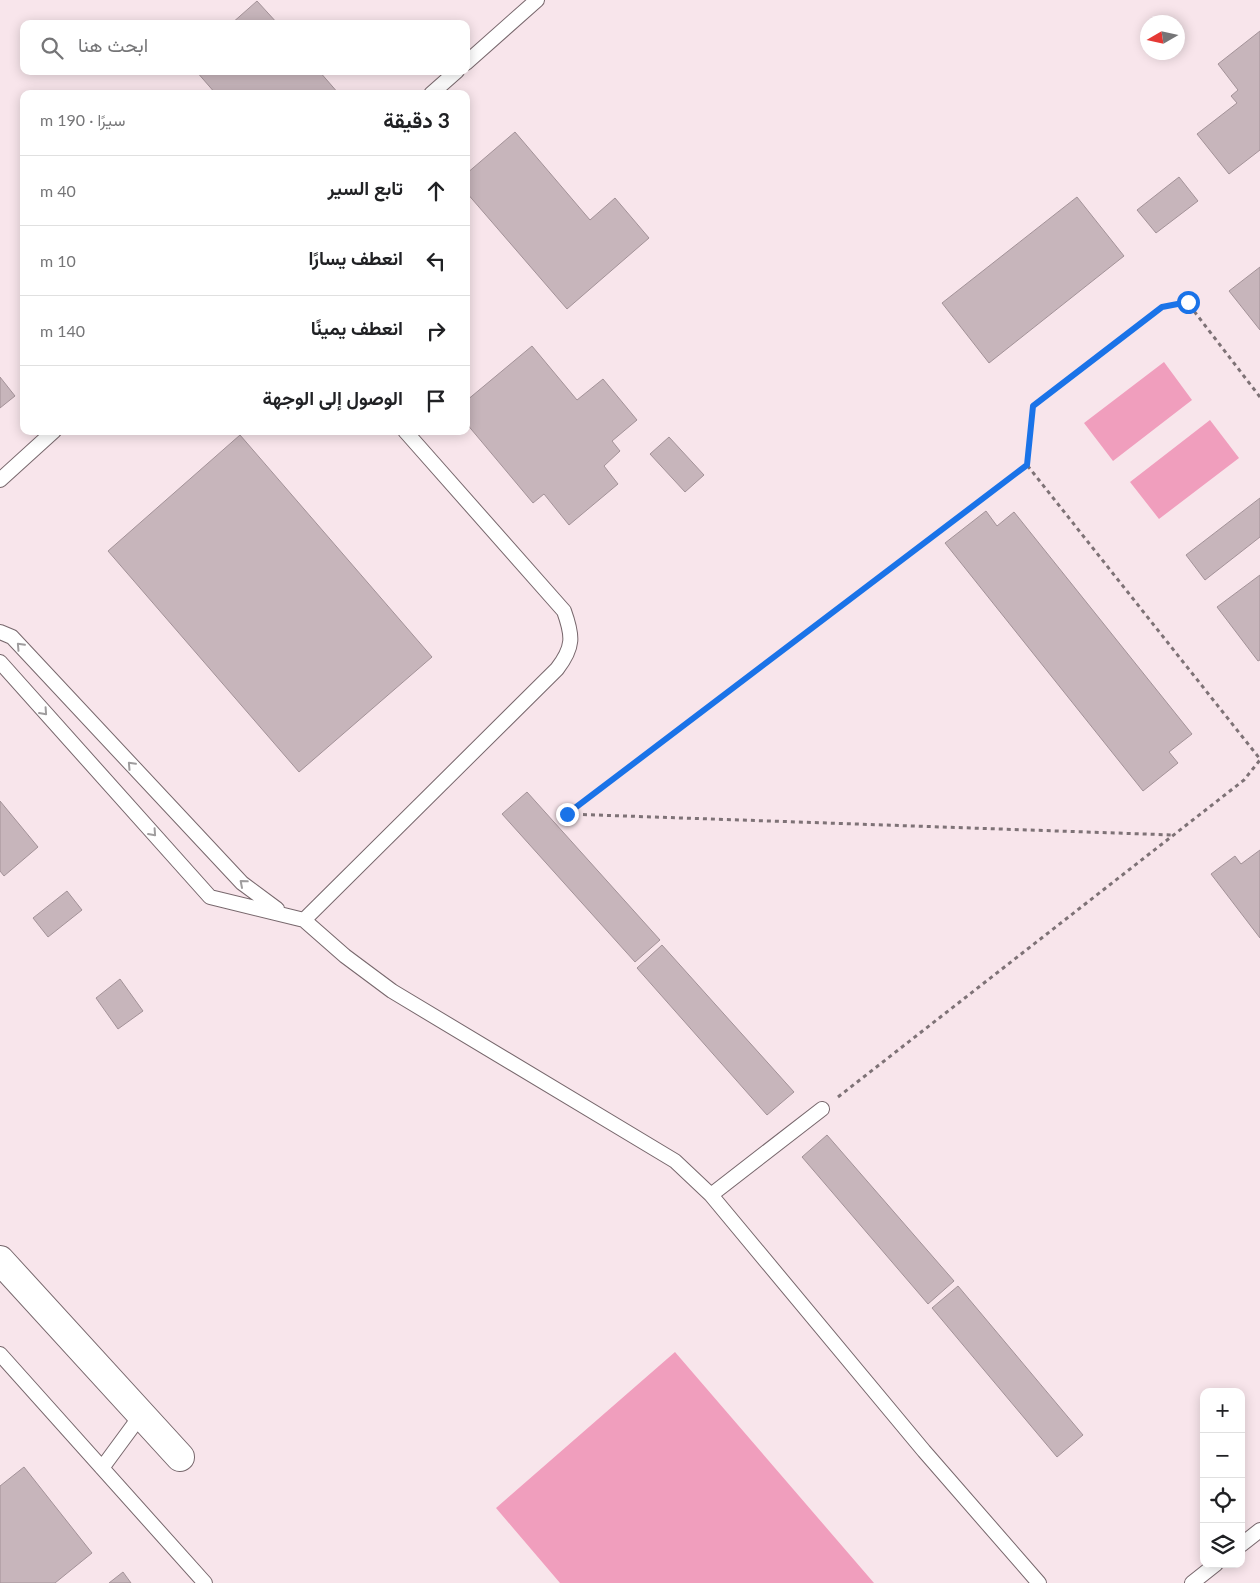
<!DOCTYPE html>
<html lang="ar">
<head>
<meta charset="utf-8">
<style>
  :root { --surface:#fff; --page:#f2f2f2; --text:#202124; --muted:#757577; --line:#e0e0e0 }
  body { margin:0; font-family:Lato,Vazirmatn,sans-serif; background:var(--page); color:var(--text); direction:rtl }
  .controls { position:absolute; right:15px; bottom:15px; display:grid; overflow:hidden; border-radius:10px; box-shadow:0 2px 12px #0003 }
  .controls button { width:45px; height:45px; display:grid; place-items:center; padding:0; border:0; border-bottom:1px solid var(--line); background:var(--surface); color:var(--text); font:25px sans-serif }
  .compass { position:absolute; left:1140px; top:15px; width:45px; height:45px; border-radius:50%; background:var(--surface); box-shadow:0 2px 12px #0003; rotate:261deg }
  .stop { position:absolute; width:15px; height:15px; margin:-11px; border:4px solid #1a73e8; border-radius:50%; background:#fff }
  .stop.end { background:#1a73e8; border-color:#fff; box-shadow:0 1px 5px #0008 }
  .list { margin:0; padding:0; list-style:none }
  h2 { display:flex; justify-content:space-between; align-items:center; height:65px; margin:0; padding:0 20px; font-size:21px }
  h2 small { font-size:16px; font-weight:400; color:var(--muted) }
  .list li { display:grid; grid-template-columns:32px 1fr auto; gap:15px; align-items:center; box-sizing:border-box; height:70px; padding:0 20px; border-top:1px solid var(--line) }
  .list b { display:block; font-size:19px; white-space:nowrap }
  .list em { font-size:16px; font-style:normal; color:var(--muted) }
  .icon { flex:none; width:28px; height:28px; fill:none; stroke:currentColor; stroke-width:2; stroke-linecap:round; stroke-linejoin:round }
  .map { position:relative; flex:none; width:1260px; height:1583px; overflow:hidden; direction:ltr }
  .search { position:absolute; background:var(--surface); box-shadow:0 2px 12px #0003; left:20px; top:20px; width:450px; height:55px; display:flex; align-items:center; gap:12px; box-sizing:border-box; padding:0 18px; border-radius:10px; color:var(--muted); font-size:19px }
  .panel { position:absolute; background:var(--surface); box-shadow:0 2px 12px #0003; left:20px; top:90px; width:450px; height:345px; border-radius:10px; direction:rtl }
  .map>svg:first-child { display:block }
  .green { fill:#f09ebd }
  .building { fill:#c7b5bb; stroke:#a39298 }
  .lines { fill:none; stroke-linecap:round; stroke-linejoin:round }
  .service-casing { stroke:#77676c; stroke-width:16 }
  .minor-casing { stroke:#77676c; stroke-width:30 }
  .path { stroke:#7e7276; stroke-width:3; stroke-dasharray:4 4; stroke-linecap:butt }
  .service { stroke:#fff; stroke-width:14 }
  .minor { stroke:#fff; stroke-width:28 }
  .oneway { stroke:#9f9d9e }
  .route { stroke:#1a73e8; stroke-width:6 }
</style>
</head>
<body>
<div class="map">
<svg width="1260" height="1583" viewBox="0 0 1260 1583">
  <rect width="100%" height="100%" fill="#f8e5eb"/>
  <path class="green" d="M1164,362L1192,400L1113,461L1084,423Z
    M1210,420L1239,458L1159,519L1130,482Z
    M675,1352L874,1583H560L496,1508Z"/>
  <path class="building" d="M257,1L278,24H231Z
    M1260,31V150L1229,174L1197,134L1237,103L1231,96L1238,90L1218,64Z
    M196,71H319L339,94H216Z
    M515,132L590,220L615,198L649,238L567,309L466,192V174Z
    M1179,177L1198,201L1156,233L1137,210Z
    M1077,197L1124,256L989,363L942,303Z
    M1260,267V330L1229,291Z
    M532,346L577,400L603,379L637,420L612,441L620,451L604,466L618,484L569,525L544,494L533,503L466,423V401Z
    M0,377L15,396L0,408Z
    M240,435L432,657L299,772L108,551Z
    M669,437L704,475L685,492L650,454Z
    M1260,498V537L1205,580L1186,555Z
    M986,511L997,526L1014,512L1192,734L1169,752L1178,763L1143,791L945,543Z
    M1260,575V660L1258,661L1217,607Z
    M527,792L660,940L635,962L502,814Z
    M0,801L38,847L4,876L0,871Z
    M1260,850V938L1211,874L1235,856L1241,864Z
    M67,891L82,910L48,937L33,918Z
    M662,945L794,1092L767,1115L637,968Z
    M120,979L143,1011L118,1029L96,998Z
    M827,1135L954,1281L928,1304L802,1157Z
    M958,1286L1083,1435L1057,1457L932,1308Z
    M24,1467L92,1553L55,1583H0V1486Z
    M123,1572L131,1583H109Z"/>
  <g class="lines">
    <g class="service-casing">
      <path id="service" d="M466,63L537,0
        M431,94L457,71
        M0,480L54,431
        M0,632L12,637L242,883L277,909
        M0,662L210,897L304,920L345,956L392,991L675,1161L711,1195L924,1451L1039,1583
        M304,920L557,669C574,647 573,636 564,611L405,431
        M711,1195L822,1109
        M0,1354L205,1583
        M102,1468L141,1415
        M1241,1545L1260,1530
        M1192,1583L1216,1564"/>
    </g>
    <g class="minor-casing">
      <path id="minor" d="M0,1260L180,1457"/>
    </g>
    <path class="path" d="M1260,397L1187,302L1162,307L1033,406L1027,465L1260,759
      M567,814L1173,835
      M568,814L1027,465
      M838,1097L1244,780L1260,760"/>
    <use href="#service" class="service"/>
    <use href="#minor" class="minor"/>
  </g>
  <defs><path id="oneway-chevron" d="M-2-3.5L2.5 0L-2 3.5" fill="none" stroke-width="1.6" stroke-linecap="round" stroke-linejoin="round" transform="scale(1.25)"/></defs>
  <g class="oneway">
    <use href="#oneway-chevron" transform="translate(20 646) rotate(-133)"/>
    <use href="#oneway-chevron" transform="translate(44 712) rotate(48)"/>
    <use href="#oneway-chevron" transform="translate(131 765) rotate(-133)"/>
    <use href="#oneway-chevron" transform="translate(153 833) rotate(48)"/>
    <use href="#oneway-chevron" transform="translate(243 883) rotate(-139)"/>
  </g>
  <g class="lines">
    <path class="route" d="M567,814L1027,465L1033,406L1162,307L1188,302"/>
  </g>
</svg>
<div class="controls">
<button>+</button>
<button>−</button>
<button><svg class="icon" aria-label="locate" viewBox="0 0 24 24"><circle cx="12" cy="12" r="6"/><path d="M12 2v4M12 18v4M2 12h4M18 12h4"/></svg></button>
<button><svg class="icon" aria-label="layers" viewBox="0 0 24 24"><path d="M12 4l9 5-9 5-9-5zM3 14l9 5 9-5"/></svg></button>
</div>
<svg class="compass" viewBox="-18 -18 36 36"><path d="M0-13l5 13h-10z" fill="#e53935"/><path d="M0 13l5-13h-10z" fill="#757577"/></svg>
<div class="stop" style="left:1188px;top:302px"></div>
<div class="stop end" style="left:567px;top:814px"></div>
<div class="search"><svg class="icon" aria-label="search" viewBox="0 0 24 24"><circle cx="10" cy="10" r="6"/><path d="M15 15l6 6"/></svg>ابحث هنا</div>
<section class="panel">
<h2>3 دقيقة<small>سيرًا · 190 m</small></h2>
<ul class="list">
<li><svg class="icon" aria-label="ahead" viewBox="0 0 24 24"><path d="M12 20V5M6 11l6-6 6 6"/></svg><div><b>تابع السير</b></div><em>40 m</em></li>
<li><svg class="icon" aria-label="left" viewBox="0 0 24 24"><path d="M17 20v-9H6M10 6l-5 5 5 5"/></svg><div><b>انعطف يسارًا</b></div><em>10 m</em></li>
<li><svg class="icon" aria-label="right" viewBox="0 0 24 24"><path d="M7 20v-9h11M14 6l5 5-5 5"/></svg><div><b>انعطف يمينًا</b></div><em>140 m</em></li>
<li><svg class="icon" aria-label="arrive" viewBox="0 0 24 24"><path d="M6 21V4h12l-3 4 3 4H6"/></svg><div><b>الوصول إلى الوجهة</b></div></li>
</ul>
</section>
</div>
</body>
</html>
